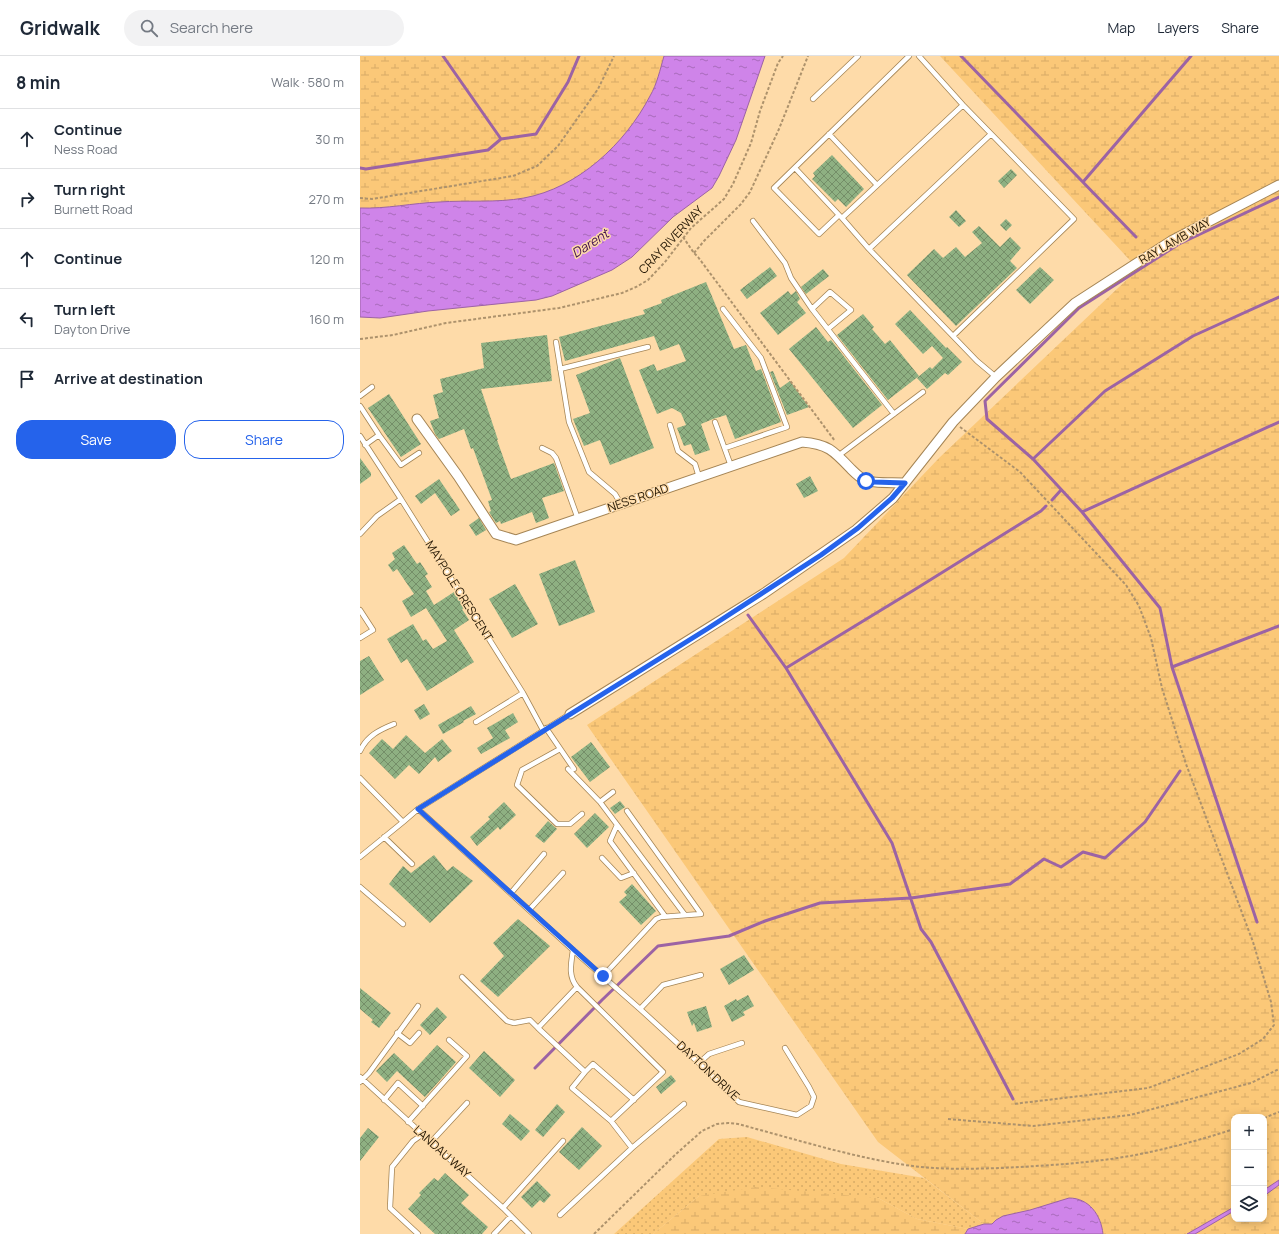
<!DOCTYPE html>
<html lang="en">
<head>
<meta charset="utf-8">
<style>
  :root { --surface:#fff; --page:#f2f2f3; --text:#1f2937; --muted:#747a83; --line:#e0e1e3; --accent:#2563eb }
  body { margin:0; font-family:Manrope,sans-serif; background:var(--page); color:var(--text) }
  .controls { position:absolute; right:12px; bottom:12px; display:grid; overflow:hidden; border-radius:8px; box-shadow:0 2px 10px #0003 }
  .controls button { width:36px; height:36px; display:grid; place-items:center; padding:0; border:0; border-bottom:1px solid var(--line); background:var(--surface); color:var(--text); font:20px sans-serif }
  .stop { position:absolute; width:12px; height:12px; margin:-9px; border:3px solid #2563eb; border-radius:50%; background:#fff }
  .stop.end { background:#2563eb; border-color:#fff; box-shadow:0 1px 4px #0008 }
  .list { margin:0; padding:0; list-style:none }
  h2 { display:flex; justify-content:space-between; align-items:center; height:52px; margin:0; padding:0 16px; font-size:17px }
  h2 small { font-size:13px; font-weight:400; color:var(--muted) }
  .list li { display:grid; grid-template-columns:26px 1fr auto; gap:12px; align-items:center; box-sizing:border-box; height:60px; padding:0 16px; border-top:1px solid var(--line) }
  .list b { display:block; font-size:15px; white-space:nowrap }
  .list p { margin:0; font-size:13px; white-space:nowrap; color:var(--muted) }
  .list em { font-size:13px; font-style:normal; color:var(--muted) }
  .actions { display:flex; gap:8px; padding:12px 16px }
  .actions a { flex:1; padding:9px 0; border:1px solid var(--accent); border-radius:16px; text-align:center; font-size:14px; color:var(--accent) }
  .actions .main { background:var(--accent); color:#fff }
  .icon { flex:none; width:22px; height:22px; fill:none; stroke:currentColor; stroke-width:2; stroke-linecap:round; stroke-linejoin:round }
  .map { position:relative; flex:none; width:919px; height:1178px; overflow:hidden }
  header { display:flex; align-items:center; gap:24px; box-sizing:border-box; height:56px; padding:0 20px; background:var(--surface); border-bottom:1px solid var(--line) }
  header strong { font-size:19px }
  nav { display:flex; gap:22px; margin-inline-start:auto; font-size:14px }
  .search { width:280px; height:36px; background:var(--page); display:flex; align-items:center; gap:10px; box-sizing:border-box; padding:0 14px; border-radius:22px; color:var(--muted); font-size:15px }
  main { display:flex }
  aside { flex:1; background:var(--surface) }
  .map>svg:first-child { display:block }
  .grass { fill:url(#grass-dots) }
  .wetland { fill:url(#wetland-marsh); fill-rule:evenodd }
  .water { fill:url(#water-ripples); stroke:#9c63a4 }
  .lines { fill:none; stroke-linecap:round; stroke-linejoin:round }
  .stream { stroke:#9c63a4; stroke-width:3 }
  .building { fill:url(#building-cross-hatch) }
  .service-casing { stroke:#a58555; stroke-width:6 }
  .minor-casing { stroke:#a58555; stroke-width:11 }
  .path { stroke:#ad926c; stroke-width:2; stroke-dasharray:3 2; stroke-linecap:butt }
  .service { stroke:#fff; stroke-width:4.5 }
  .minor { stroke:#fff; stroke-width:9 }
  .route { stroke:#2563eb; stroke-width:5 }
  .labels { text-anchor:middle; stroke-width:3; stroke-linejoin:round; paint-order:stroke }
  .street-label { font-size:12px; fill:#241704; stroke:#fedba9 }
  .water-label { font-size:13px; font-style:italic; fill:#3f0e4e; stroke:#fedba9 }
</style>
</head>
<body>
<header>
<strong>Gridwalk</strong>
<div class="search"><svg class="icon" aria-label="search" viewBox="0 0 24 24"><circle cx="10" cy="10" r="6"/><path d="M15 15l6 6"/></svg>Search here</div>
<nav><a>Map</a><a>Layers</a><a>Share</a></nav>
</header>
<main>
<aside>
<h2>8 min<small>Walk · 580 m</small></h2>
<ul class="list">
<li><svg class="icon" aria-label="ahead" viewBox="0 0 24 24"><path d="M12 20V5M6 11l6-6 6 6"/></svg><div><b>Continue</b><p>Ness Road</p></div><em>30 m</em></li>
<li><svg class="icon" aria-label="right" viewBox="0 0 24 24"><path d="M7 20v-9h11M14 6l5 5-5 5"/></svg><div><b>Turn right</b><p>Burnett Road</p></div><em>270 m</em></li>
<li><svg class="icon" aria-label="ahead" viewBox="0 0 24 24"><path d="M12 20V5M6 11l6-6 6 6"/></svg><div><b>Continue</b></div><em>120 m</em></li>
<li><svg class="icon" aria-label="left" viewBox="0 0 24 24"><path d="M17 20v-9H6M10 6l-5 5 5 5"/></svg><div><b>Turn left</b><p>Dayton Drive</p></div><em>160 m</em></li>
<li><svg class="icon" aria-label="arrive" viewBox="0 0 24 24"><path d="M6 21V4h12l-3 4 3 4H6"/></svg><div><b>Arrive at destination</b></div></li>
</ul>
<div class="actions"><a class="main">Save</a><a>Share</a></div>
</aside>
<div class="map">
<svg width="919" height="1178" viewBox="0 0 919 1178">
  <defs>
    <pattern id="grass-dots" width="8" height="8" patternUnits="userSpaceOnUse"><rect width="8" height="8" fill="#fbc878"/><path d="M2 2h.1M6 6h.1" fill="none" stroke="#d7ab66" stroke-width="1.8" stroke-linecap="round"/></pattern>
    <pattern id="wetland-marsh" width="20" height="14" patternUnits="userSpaceOnUse"><rect width="20" height="14" fill="#fbc878"/><path d="M1 5h8M5 5V1M11 12h8M15 12V8" fill="none" stroke="#d7ab66"/></pattern>
    <pattern id="water-ripples" width="26" height="14" patternUnits="userSpaceOnUse"><rect width="26" height="14" fill="#cf84e9"/><path d="M2 4q2-2 4 0t4 0M15 11q2-2 4 0t4 0" fill="none" stroke="#a86bbb"/></pattern>
    <pattern id="building-cross-hatch" width="8" height="8" patternUnits="userSpaceOnUse"><rect width="8" height="8" fill="#8eb082"/><path d="M0 0l8 8M0 8l8-8" fill="none" stroke="#748e68"/></pattern>
  </defs>
  <rect width="100%" height="100%" fill="#fedba9"/>
  <path class="grass" d="M387,1081L481,1108L564,1122L624,1168L608,1173L557,1163L518,1142L339,1140L293,1178H254L359,1083Z"/>
  <path class="wetland" d="M0,0H362L222,160L0,182Z
    M580,0H919V1178H293L339,1140L396,1131L518,1142L557,1163L608,1173L624,1168L518,1086L227,669L484,502L579,402L778,213ZM874,1061H904V1163H874Z"/>
  <path class="water" d="M304,0H405L376,84L359,120L352,132L313,161L272,201L252,214L192,240L176,244L68,255L20,262L0,261V152C26,153 53,147 79,146C107,144 136,147 164,142C218,132 265,88 290,40C297,28 300,14 304,0Z
    M919,1124V1129L904,1140V1134Z
    M709,1142C729,1142 741,1159 743,1178H605L608,1173L624,1168H632L636,1164L643,1160L670,1154Z
    M874,1151V1155L835,1178H827Z"/>
  <g class="lines">
    <path class="stream" d="M601,0L776,181
      M141,83L176,78L208,26L219,0
      M0,112L6,113L128,94L141,83L83,0
      M723,126L831,0
      M673,403L745,335L833,280L919,241
      M692,444L701,434
      M722,456L919,366
      M388,559L426,612L532,787L561,873L571,886L653,1043
      M812,611L919,570
      M426,612L554,534L681,455L686,450
      M897,866L812,611L800,552L722,456L673,403L627,363L625,345L719,252L819,188L919,141
      M175,1012L242,944L298,890L369,880L405,865L460,847L551,842L650,828L684,803L701,811L723,796L745,802L785,766L820,715"/>
  </g>
  <path class="building" d="M472,99L504,133L486,151L478,143L475,146L452,123L455,120L453,117Z
    M651,113L657,119L644,132L638,125Z
    M596,154L606,165L599,171L589,161Z
    M646,163L652,169L646,175L640,169Z
    M619,170L640,191L650,181L661,192L650,205L657,212L596,270L547,219L574,193L583,202L596,191L605,201L622,187L612,176Z
    M410,211L417,220L387,243L380,234Z
    M680,211L694,224L670,248L656,234Z
    M463,213L469,220L446,238L441,231Z
    M346,226L374,293L386,289L396,315L401,313L421,366L375,383L366,359L353,363L341,368L350,394L335,399L331,388L324,390L317,372L326,369L321,357L312,352L297,358L279,314L294,308L297,315L326,305L319,288L300,295L294,280L205,305L199,281L285,258L283,254L302,247L301,244Z
    M428,235L431,239L436,235L440,243L437,246L446,257L418,279L400,257Z
    M550,254L586,292L587,291L602,306L588,319L585,317L567,333L557,322L570,311L572,313L583,302L572,290L563,298L535,268Z
    M503,258L514,271L512,273L525,288L530,284L559,320L528,344L477,279Z
    M456,271L468,286L471,284L522,349L493,372L429,293Z
    M187,279L192,325L121,333L138,384H137L151,423L194,407L204,435L182,442L189,462L176,467L172,456L141,468L140,465L136,467L129,456L131,455L128,445L132,444L113,392L111,393L104,373L79,383L75,378L70,365L79,362L73,339L83,336L80,323L124,312L121,287Z
    M260,302L294,392L250,409L240,384L224,390L213,363L230,357L216,319Z
    M413,315L420,332L430,325L449,351L427,359L410,316Z
    M29,338L61,388L41,401L8,352Z
    M0,402L11,417V420L0,428Z
    M450,420L458,435L444,442L436,428Z
    M79,423L100,454L91,460L75,437L61,448L55,440Z
    M119,462L126,474L116,480L109,469Z
    M44,489L57,508L60,506L68,518L65,520L72,531L66,535L74,549L94,536L105,552L102,553L109,564L94,574L114,606L67,635L47,603L41,607L27,583L53,568L63,585L66,583L73,593L87,585L66,552L51,561L42,545L54,538L37,513L33,516L28,509L35,503L32,497Z
    M215,504L235,556L199,570L179,518Z
    M155,528L178,568L152,582L129,543Z
    M9,600L24,624L0,639V605Z
    M64,648L70,658L60,664L54,654Z
    M111,650L116,658L103,665L104,666L83,678L78,669Z
    M153,657L158,666L145,674L150,682L121,698L117,692L133,682L127,672Z
    M46,679L65,697L82,683L92,695L78,706L75,701L59,718L49,709L35,723L9,697L22,683L33,693Z
    M231,686L250,711L230,726L211,701Z
    M260,745L265,751L255,758L250,752Z
    M144,746L156,759L140,774L138,771L117,790L110,781L130,763L128,761Z
    M235,757L249,771L227,792L214,778Z
    M188,765L197,773L184,787L175,780Z
    M74,799L87,815L93,810L113,825L70,867L29,828L43,810L51,817Z
    M272,828L296,855L281,869L259,846L267,839L264,836Z
    M158,863L190,890L138,941L120,925L144,900L133,887Z
    M384,899L394,914L369,929L360,913Z
    M0,932L31,957L19,972L11,966L13,964L0,953Z
    M388,939L394,950L383,956L385,959L372,966L364,950L376,943L377,945Z
    M346,950L352,971L337,976L334,967L332,970L327,956Z
    M77,951L87,961L70,979L60,969Z
    M77,989L96,1006L65,1041L37,1015L27,1026L16,1015L34,997L53,1015Z
    M124,995L155,1024L140,1041L109,1012Z
    M311,1019L316,1025L301,1038L296,1031Z
    M197,1048L205,1056L183,1081L175,1074Z
    M150,1058L170,1075L161,1085L142,1068Z
    M222,1071L242,1090L219,1114L199,1096Z
    M8,1072L19,1081L0,1105V1082Z
    M85,1117L109,1139L101,1147L128,1171L122,1178H75L48,1153L61,1139L59,1137L74,1122L78,1125Z
    M177,1125L191,1139L184,1147L180,1144L172,1152L161,1141Z"/>
  <g class="lines">
    <g class="service-casing">
      <path id="service" d="M559,0L603,49L714,163L593,280
        M453,43L498,0
        M603,49L482,162L509,193L617,305L636,321
        M469,78L517,129
        M435,112L479,159
        M482,162L479,159L459,178L414,132L549,0
        M393,165L425,207L431,222L452,253L534,358
        M509,193L631,78
        M363,253L401,302L427,371L365,392
        M452,253L470,236L491,254L468,273
        M196,286L209,366L229,416L255,438L261,448
        M200,313L288,291
        M0,340L12,331
        M0,350L19,379
        M355,366L371,410
        M310,369L318,395L335,408L339,421
        M0,380L41,443
        M5,389L19,379L41,409L59,397
        M182,392L192,397L196,402L218,463
        M478,400L563,336
        M0,478L17,460L41,443L163,637L183,674
        M0,554L13,574L0,582
        M116,666L163,637
        M186,672L214,713
        M200,693L162,714L157,729L197,768H210L222,758
        M0,695C7,680 19,674 34,668
        M208,713L240,746
        M0,722L43,766L58,753L210,658
        M253,736L240,746L325,859
        M58,753L213,894L280,953L339,1007L379,1046L437,1059L451,1050L454,1041L449,1031L425,992
        M257,769L250,785L305,860
        M24,781L52,808
        M0,801L43,766
        M242,802L261,822L274,817
        M0,831L43,868
        M151,837L184,798
        M169,854L203,817
        M213,894C211,908 208,920 217,931L303,1016L251,1065
        M243,920L296,863L301,861L341,858L267,755
        M102,921L147,965L154,967L170,964L178,972
        M217,931L178,972L225,1016L233,1008L274,1044
        M280,953L303,929L341,919
        M37,977L50,987L59,977
        M339,1007L349,998L382,987
        M0,1021L143,1152L169,1178
        M0,1026L9,1017L58,950
        M24,1044L38,1027L63,1050
        M48,1066L107,1000L89,984
        M71,1086L107,1047
        M272,1092L324,1048
        M143,1152L203,1085
        M200,1159L272,1092L251,1065L212,1032L225,1016
        M58,1178L30,1152L32,1111L53,1085L63,1078
        M134,1178L151,1160"/>
    </g>
    <g class="minor-casing">
      <path id="minor" d="M57,363L98,420L136,478L156,484L442,386C468,388 474,395 491,413C495,417 500,422 505,424C514,428 535,426 545,427
        M210,658L403,538L496,474L533,442L593,366L636,321L715,247L811,185L919,129"/>
    </g>
    <path class="path" d="M0,142L12,143L153,120L177,110L198,90L238,33L254,0
      M323,181L334,197L338,201L475,385
      M334,197L344,185L381,148L390,136L419,73L448,0
      M0,283L33,279L86,267L199,252L262,237L276,231L288,224L305,206L331,172L364,143L373,128L391,87L400,55L418,7L423,0
      M600,371L660,416L766,529L779,550L791,582L802,632L826,708L893,886L911,946L914,969L903,983L879,998L788,1032L653,1048
      M904,1062L919,1056
      M588,1063L673,1070L770,1059L891,1027L919,1013
      M234,1178L316,1098L342,1075L357,1068L368,1067L378,1068C431,1082 485,1099 539,1108C573,1114 608,1113 642,1112C678,1110 715,1108 751,1103C793,1097 834,1086 874,1073"/>
    <use href="#service" class="service"/>
    <use href="#minor" class="minor"/>
  </g>
  <g class="lines">
    <path class="route" d="M243,920L58,753L347,573L461,499L498,472L532,442L545,427L514,426L506,425"/>
  </g>
  <g class="labels">
    <g class="street-label">
      <text transform="translate(311 184) rotate(-47)" y="4">CRAY RIVERWAY</text>
      <text transform="translate(815 185) rotate(-30)" y="4">RAY LAMB WAY</text>
      <text transform="translate(278 442) rotate(-19)" y="4">NESS ROAD</text>
      <text transform="translate(99 535) rotate(58)" y="4">MAYPOLE CRESCENT</text>
      <text transform="translate(348 1015) rotate(43)" y="4">DAYTON DRIVE</text>
      <text transform="translate(82 1096) rotate(42)" y="4">LANDAU WAY</text>
    </g>
    <g class="water-label">
      <text transform="translate(230 187) rotate(-33)" y="5">Darent</text>
    </g>
  </g>
</svg>
<div class="controls">
<button>+</button>
<button>−</button>
<button><svg class="icon" aria-label="layers" viewBox="0 0 24 24"><path d="M12 4l9 5-9 5-9-5zM3 14l9 5 9-5"/></svg></button>
</div>
<div class="stop" style="left:506px;top:425px"></div>
<div class="stop end" style="left:243px;top:920px"></div>
</div>
</main>
</body>
</html>
